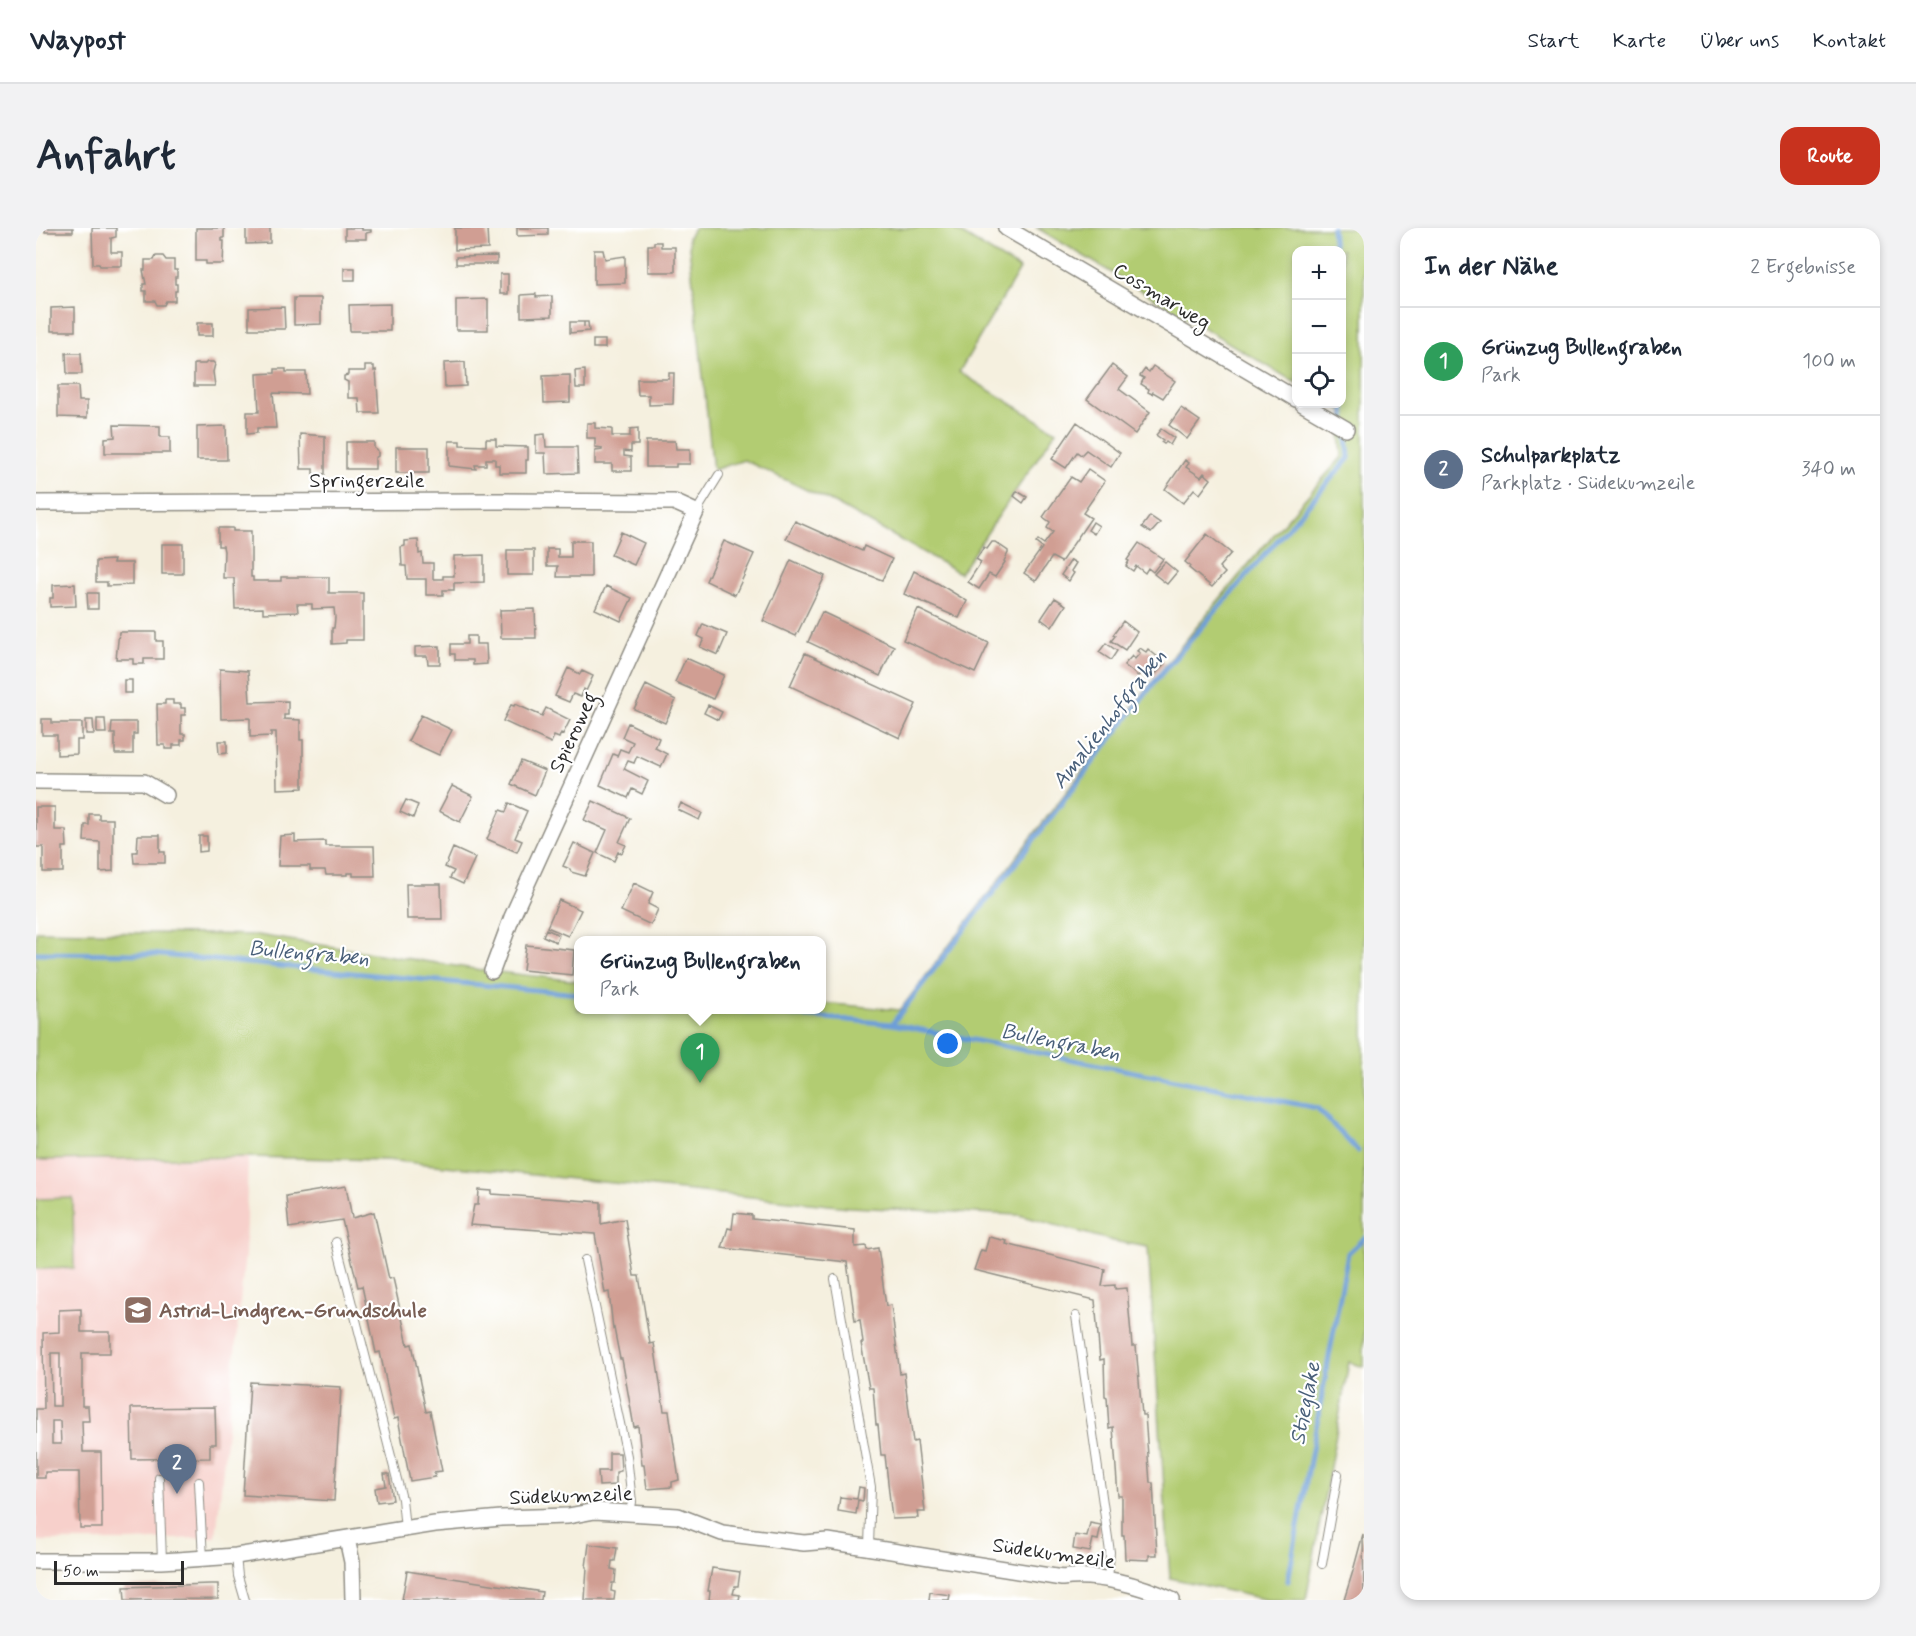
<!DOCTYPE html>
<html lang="de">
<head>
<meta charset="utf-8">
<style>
  :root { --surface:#fff; --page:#f2f2f3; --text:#1f2937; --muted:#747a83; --line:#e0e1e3; --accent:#c8321e }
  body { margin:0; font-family:Mynerve,sans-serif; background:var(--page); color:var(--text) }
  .controls { position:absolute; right:18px; top:18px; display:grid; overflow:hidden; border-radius:12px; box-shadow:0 3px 9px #0003 }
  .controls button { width:54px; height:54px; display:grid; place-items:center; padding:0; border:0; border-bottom:2px solid var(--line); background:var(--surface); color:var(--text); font:30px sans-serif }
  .scale { position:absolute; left:18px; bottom:15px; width:130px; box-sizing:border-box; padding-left:6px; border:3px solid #2b2b2b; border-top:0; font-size:16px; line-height:21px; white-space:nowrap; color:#2b2b2b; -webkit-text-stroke:4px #fff; paint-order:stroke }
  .you { position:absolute; left:912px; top:816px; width:21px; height:21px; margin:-15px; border:4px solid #fff; border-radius:50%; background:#1a73e8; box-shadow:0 0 0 9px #1a73e833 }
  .badge { display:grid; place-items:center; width:39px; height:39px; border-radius:50%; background:var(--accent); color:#fff; font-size:20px; font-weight:700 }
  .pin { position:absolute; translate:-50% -50px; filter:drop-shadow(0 2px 3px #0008) }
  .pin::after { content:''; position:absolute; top:32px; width:21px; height:18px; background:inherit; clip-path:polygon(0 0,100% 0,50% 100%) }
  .popup { position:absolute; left:538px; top:708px; width:252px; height:78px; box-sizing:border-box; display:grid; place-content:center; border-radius:12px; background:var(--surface); filter:drop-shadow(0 2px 4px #0005); font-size:20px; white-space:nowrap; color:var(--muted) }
  .popup b { font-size:22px; color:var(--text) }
  .popup::after { content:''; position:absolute; left:50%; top:100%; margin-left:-12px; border:12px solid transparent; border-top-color:var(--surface) }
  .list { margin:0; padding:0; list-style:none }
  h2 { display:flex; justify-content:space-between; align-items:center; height:78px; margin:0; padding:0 24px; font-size:26px }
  h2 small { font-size:20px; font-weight:400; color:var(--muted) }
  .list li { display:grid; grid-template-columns:39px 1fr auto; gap:18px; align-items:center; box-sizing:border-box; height:108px; padding:0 24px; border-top:2px solid var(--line) }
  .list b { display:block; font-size:22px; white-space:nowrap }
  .list p { margin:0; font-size:20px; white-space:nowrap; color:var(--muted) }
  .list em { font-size:20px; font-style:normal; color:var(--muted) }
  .icon { flex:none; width:33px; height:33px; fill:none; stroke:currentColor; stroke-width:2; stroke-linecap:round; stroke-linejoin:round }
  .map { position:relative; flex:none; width:1328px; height:1372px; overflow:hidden; border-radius:18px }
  header { display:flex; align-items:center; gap:36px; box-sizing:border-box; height:84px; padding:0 30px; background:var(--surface); border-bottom:2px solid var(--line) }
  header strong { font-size:28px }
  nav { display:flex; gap:33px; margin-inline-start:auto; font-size:21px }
  .intro { display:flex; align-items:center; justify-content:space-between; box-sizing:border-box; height:144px; padding:0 36px }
  h1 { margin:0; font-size:42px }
  .button { padding:15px 27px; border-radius:18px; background:var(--accent); color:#fff; font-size:21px; font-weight:700 }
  main { display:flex; gap:36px; padding:0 36px }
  aside { flex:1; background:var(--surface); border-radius:18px; box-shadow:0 3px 9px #0003 }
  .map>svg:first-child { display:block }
  .built { fill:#f7d0cb }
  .green { fill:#b2cc72; stroke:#6e7c4e; stroke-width:1.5 }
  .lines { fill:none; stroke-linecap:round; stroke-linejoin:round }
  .stream { stroke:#6d9ed8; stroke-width:5 }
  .building { fill:#d09e93; fill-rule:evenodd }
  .lane-casing { stroke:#908e85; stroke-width:10 }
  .street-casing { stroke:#908e85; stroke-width:18 }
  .lane { stroke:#fff; stroke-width:8 }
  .street { stroke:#fff; stroke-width:15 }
  .labels { text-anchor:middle; stroke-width:4.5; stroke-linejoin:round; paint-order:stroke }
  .street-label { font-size:21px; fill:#2b2b2b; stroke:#fff }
  .education-label { font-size:21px; font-weight:bold; fill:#785e54; stroke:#fff; text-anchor:start }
  .water-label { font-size:22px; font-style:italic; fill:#495f79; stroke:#fff }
</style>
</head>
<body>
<header>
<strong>Waypost</strong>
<nav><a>Start</a><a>Karte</a><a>Über uns</a><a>Kontakt</a></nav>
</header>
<div class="intro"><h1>Anfahrt</h1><a class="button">Route</a></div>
<main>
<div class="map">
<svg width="1328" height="1372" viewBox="0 0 1328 1372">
  <rect width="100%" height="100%" fill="#fff"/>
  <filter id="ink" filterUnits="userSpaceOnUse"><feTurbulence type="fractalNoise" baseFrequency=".0167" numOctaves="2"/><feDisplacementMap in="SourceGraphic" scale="12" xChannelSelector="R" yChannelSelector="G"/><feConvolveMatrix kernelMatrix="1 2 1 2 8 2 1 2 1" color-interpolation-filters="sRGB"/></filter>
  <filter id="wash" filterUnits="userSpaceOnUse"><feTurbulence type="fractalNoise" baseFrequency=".008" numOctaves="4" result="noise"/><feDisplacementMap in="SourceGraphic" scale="24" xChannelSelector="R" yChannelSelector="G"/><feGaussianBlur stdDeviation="1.35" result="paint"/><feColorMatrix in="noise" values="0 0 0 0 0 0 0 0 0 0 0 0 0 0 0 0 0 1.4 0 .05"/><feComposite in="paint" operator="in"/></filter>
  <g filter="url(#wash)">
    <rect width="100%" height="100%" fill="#f5f0df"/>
    <path class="built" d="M212,929L209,1026L180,1309L94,1313H0V932Z"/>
    <path class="green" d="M658,0H916L984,41L923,144L1020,203L924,345L800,276L708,232L677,242L652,9Z
      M1001,0H1328V1139L1313,1134L1270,1372H1232L1134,1350L1112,1019L1077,1013L983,987L813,979L350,932L212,929L0,932V703L221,707L445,742L542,753V782H786V775L864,782C1007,594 1148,404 1306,229L1304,204L1307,183L1295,176H1306V22H1260V155Z
      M37,970L38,1040L0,1041V971Z"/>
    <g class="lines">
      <path class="stream" d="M1296,0L1298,22
        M1306,145L1309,190
        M0,725L115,726L542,766
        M702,782L856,796L1281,880L1322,923
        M856,796L1125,446L1313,230L1311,210
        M1252,1353L1312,1025L1328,1010"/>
    </g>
    <g id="blocks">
      <path class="building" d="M9,0H37V4H9Z
        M56,0H80V9L75,10V24H86V38H64L63,36H57Z
        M160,0H188V10H186V13H188L187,36H170V33H160Z
        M210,0H234V15L210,16Z
        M309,0H326V2H335V4L330,5V11H309Z
        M419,0H451L452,21L419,22Z
        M481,0H512V7L481,8Z
        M618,14H625V19H639V44H612V17H618Z
        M558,22H567L569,31L589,28V55L558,56Z
        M120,28H127L130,32H138V42H141V49H139V56H141V63H139V73H130L128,77H121L119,73H110V63H107V56H110L107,42H109V32H118Z
        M461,28V36H420V29Z
        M308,40H319V52H308Z
        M464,46H472V66H464Z
        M500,66V69L516,68V88L485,89V67Z
        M258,70H285V96L258,97Z
        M452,71V102H420V72Z
        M354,76V103H314L313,77Z
        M39,79V103H15V80Z
        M248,79L249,101H213V80Z
        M534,94H548V99V94H552L553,103L534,105Z
        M161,95H177V108H161Z
        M557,112H569V120H557Z
        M30,125H45L46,146H31Z
        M171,134H177L179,136L177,144L179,158H158V136H169Z
        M429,134L430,158L409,159L408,135Z
        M1076,137L1092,149L1083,161L1114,184L1099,206L1051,171Z
        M329,138H338V143L340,142L343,185H324L323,170H312V154L308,152V148L312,147V143H329Z
        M1117,138L1139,153L1127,170L1117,164L1116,166L1112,164L1113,161L1105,156L1108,150L1104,148L1109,141L1113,144Z
        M239,141H250V144H270L271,166L237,165L240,200H221V205L211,206V184H223L221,146L239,145Z
        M549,142V160H540L539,143Z
        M633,145H638L637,176L613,177V167H602L601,151H633Z
        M534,147V174L508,175L507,148Z
        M22,158H42L43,173H51V190L22,189Z
        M1145,180L1164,193L1151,211L1133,197Z
        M1041,194L1084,225L1075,239L1050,222L1045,227L1041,224L1030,240L1016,231Z
        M551,195H559V200L576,201V208H594V201L602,200V217H595V224L588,223V228L595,229V243H576V236H559V223L566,222V220L559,219V210H551Z
        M78,197L124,198V209H134V225H69V210L79,209Z
        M190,198L191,232H161V199Z
        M1125,201L1138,210L1134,217L1130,214L1128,216L1125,214L1127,212L1120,207Z
        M264,206L289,208V246H277V241H265Z
        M509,206L510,219H541L542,245L510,246L509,225H500V207Z
        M450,211H460V218L492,219V232H490V245H463V237H459V231H450V237H439L440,241L413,238V213H424V217L450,218Z
        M610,213H639L640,221H654V236H640V239H610Z
        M310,214H338V220L342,223V228L339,230V241H310Z
        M360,219H393V245H360Z
        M1149,232L1153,235L1150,239L1165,249L1168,245L1175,251L1164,266L1158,261L1147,275L1129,261Z
        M1052,241L1069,253L1047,285L1055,290L1025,334L1016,329L1000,353L988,345L1006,320L1000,315L1002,312L1008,316L1017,304L1011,300L1014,294L1007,289L1035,249L1043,254Z
        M981,263L991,269L987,275L978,268Z
        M1114,288L1124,295L1115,305L1106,299Z
        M759,293L826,323L828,318L856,331L846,352L817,341L750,311Z
        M1057,294L1063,298L1058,306L1052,302Z
        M182,300H197V303H215V349H217V353H245V349H293V365H327V412H310V415L296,416V400H298L299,390L298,380L276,381V376H261L262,384L227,385V380L199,381L198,350H187L188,323L187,318H182Z
        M585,304L608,315L598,337L575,327Z
        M1171,306L1195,325L1183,339L1189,345L1176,359L1153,340L1154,338L1149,334Z
        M382,312L383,326L386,325L387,335H397V351H407V348H418V328L448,327V354L418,355V362H407V367H390V351H371L370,338H366L365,319L369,318V313Z
        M535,313H555V349H521L522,338H511V321H522V329H535Z
        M688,313L718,326L699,367L670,353Z
        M956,314H959L972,323V325L968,333L969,334L959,349L953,346L943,361L932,354L945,334L940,331L948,319L951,321Z
        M1103,315L1127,331L1117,344L1112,340L1109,345L1100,338L1097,343L1090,338L1093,333L1091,332Z
        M126,316H147V346H126Z
        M471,322H498V347H471Z
        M78,332L77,335H96V357L71,358V354H60V333Z
        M755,332L789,348L760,408L727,393Z
        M1035,332L1040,335L1035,343L1038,345L1033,353L1025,347Z
        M1129,334L1141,344L1131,356L1118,346Z
        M878,343L903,356L931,373L923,390L868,366Z
        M39,356L40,378L14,379V370H17V357Z
        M570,358L596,370L585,393L559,381Z
        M51,365H62V381H52Z
        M1019,370L1030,377L1016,399L1005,391Z
        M499,381L500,410H465L464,382Z
        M882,381L953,415L939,445L867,412Z
        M786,384L858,418L844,448L772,414Z
        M1087,393L1101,404L1089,422L1075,413L1079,408L1077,407Z
        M667,396L691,406L682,427L664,419L668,411L662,408Z
        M83,404H120V413H127V431H108V436H97V431H80Z
        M431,408H440V416H450L451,436L437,437V432H419V426H415V416H431Z
        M1070,415L1081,423L1075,432L1063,424Z
        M404,418V436H392L391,428H379V419Z
        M1104,420L1110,424L1112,421L1129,435L1118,448L1109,441L1102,448L1088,437L1096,428L1099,431L1104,425L1101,423Z
        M769,425L880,476L864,510L754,458Z
        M650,430L688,447L677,471L639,454Z
        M532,440L544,446L546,443L557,448L550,463L548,461L545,469L537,466L533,474L519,468Z
        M184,441L212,443L214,474L252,473V487H248V491L264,492V512H267V560L241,561L240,504H235V508L214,509V490L185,491Z
        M88,452H96V465H88Z
        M610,457L640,472L629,495L598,481Z
        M129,472H137V476H145V480H149V487H145V506H149V512H145V517H137V521H129V517H122L121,476H129Z
        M479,476L506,488L510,480L534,492L527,506L525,505L523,510L518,508L515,515L467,493L475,477L478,478Z
        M672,477L686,484L682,492L668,485Z
        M385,487L416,502L403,527L372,513Z
        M6,491H16V495H46V512H41V526L21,527V507H6Z
        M61,491H69L70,505H61Z
        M50,492H57L58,506H50Z
        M76,494H101V506H97V526H79V506H75Z
        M592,495L623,510L619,520L631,526L625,539L601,528L598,535L592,533L588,541L612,553L606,566L596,561L592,570L564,557L577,526L581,528L584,521L592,524L597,514L586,509Z
        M182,513H191V525L183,526Z
        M485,533L509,543L499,567L475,556Z
        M416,558L437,568L424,594L403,583Z
        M370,572L382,577L377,590L364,584Z
        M557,573L594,590L583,614L590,617L586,625L582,624L578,633L561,625L571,602L548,592Z
        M473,575L491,583L479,610L486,613L481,624L451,611L464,582L470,584Z
        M645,575L666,585L663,592L642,582Z
        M0,579H19V602H30L31,619H27V644H7V619H0Z
        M53,586H63V591H77V643L64,644V614L48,613L49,597H53Z
        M102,607H124V624H129V635H98L97,624H101Z
        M259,607V614L289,613V618H338L339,648H317V645H311V647H290L289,642H274V638H242L244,608Z
        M163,608H171V623L163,624Z
        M538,615L559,625L549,648L535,644L534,641L527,638Z
        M417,620L439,630L427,656L414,650L418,643L409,639Z
        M598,655L617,664L612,676L622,681L615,697L585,683Z
        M370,656H405L406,691H371Z
        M523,672L545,682L532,708L511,699Z
        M510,701L523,707L520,714L507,708Z
        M490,717L538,722L536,747L487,742Z
        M310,958L316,990L338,984L353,1051L357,1050L372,1117L376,1116L390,1184L394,1183L406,1243L398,1244L399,1249L374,1253L362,1190L358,1191L344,1124L340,1125L326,1058L322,1059L306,992L253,1000L250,968Z
        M443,962L456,963V966L565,974V996L589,991L598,1048H603L614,1116L618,1115L628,1183H633L643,1252L636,1254V1259L611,1261L608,1237H606L602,1198L598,1199L586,1131H584L578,1100L577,1101L573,1064L569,1065L559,1006L434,997L438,977H442Z
        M698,985L716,987V991L819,1002V1019L830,1018L831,1022L842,1020L850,1078L855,1077L864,1146L868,1145L877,1214L881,1213L889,1284H881L882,1290L856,1291L849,1227H845L842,1197H840L837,1160H833L825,1115H827L824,1092L819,1093L811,1034L686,1020L692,1000L696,1001Z
        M953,1009L971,1013L970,1016L1069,1041L1066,1058L1079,1057V1061L1091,1060L1096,1118H1100L1106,1187H1109L1114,1255H1117L1121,1327H1113V1332L1089,1331L1088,1307H1086V1268H1082L1077,1199L1073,1200L1071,1169L1069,1168L1068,1131L1064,1132L1059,1072L938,1042L945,1022L949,1023Z
        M45,1081V1104H74V1125H46V1178H52L53,1193H46L47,1224H65L66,1300H44L43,1244H9V1250H0V1181H8L7,1105L23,1104V1082ZM15,1125H24V1178H16ZM16,1193H24L25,1216H16Z
        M214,1154L305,1159L298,1273L207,1267Z
        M179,1179L180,1216H174V1230L96,1231L95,1180Z
        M573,1225H584L585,1243L580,1244V1257L563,1258L562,1243H573Z
        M348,1246H353L357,1272L341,1274L339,1260L350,1258Z
        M823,1259L828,1260L827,1273L822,1272L820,1286L802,1283L804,1269L821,1271Z
        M1054,1295L1065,1297L1062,1312L1057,1311L1054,1324L1037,1321L1039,1307L1051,1309Z
        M1327,1306L1328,1372H1308L1317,1343Z
        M553,1316L581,1320L579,1333H576L575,1341L580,1342L579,1355H576L575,1363L579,1364L578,1372H549L551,1339H550Z
        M676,1340L704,1344L702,1358H699L697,1366L704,1367L703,1372H673L674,1363H672Z
        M371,1343L506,1364L505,1372H366Z
        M174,1356H182V1371L89,1372L88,1359Z
        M894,1364L914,1367L913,1372H893Z"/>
    </g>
  </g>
  <g filter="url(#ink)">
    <use href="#blocks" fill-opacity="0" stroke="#908e85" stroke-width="1.5"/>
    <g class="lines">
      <g class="lane-casing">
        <path id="lane" d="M660,284L683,247
          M300,1014L366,1271L369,1301
          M549,1032L591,1228L596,1274L594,1285
          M799,1051L835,1259L833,1318
          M1040,1088L1074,1324L1072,1353
          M123,1250L126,1333
          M163,1254L167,1331
          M200,1328L202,1348L209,1372
          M1286,1336L1302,1246"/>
      </g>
      <g class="street-casing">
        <path id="street" d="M970,0L1260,171
          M1267,176L1310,201
          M0,275L460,273L629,274H638L660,284L476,689L456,743
          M0,553L108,554L130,567
          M311,1311L316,1334L317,1372
          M0,1333H126L200,1328L399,1296L465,1290L532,1288L559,1283L642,1288L686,1305L768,1315L792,1313L1026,1350C1060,1345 1105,1357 1136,1372"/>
      </g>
      <use href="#lane" class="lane"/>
      <use href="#street" class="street"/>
    </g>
  </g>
  <defs>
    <g id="school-square" transform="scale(1.5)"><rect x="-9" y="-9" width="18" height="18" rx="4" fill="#8d6e63" stroke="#fff"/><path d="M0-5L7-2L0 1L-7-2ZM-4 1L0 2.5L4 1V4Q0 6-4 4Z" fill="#fff"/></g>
  </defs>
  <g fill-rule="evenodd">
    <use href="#school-square" x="102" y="1082"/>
  </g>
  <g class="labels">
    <g class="street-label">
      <text transform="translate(1126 68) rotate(31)" y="7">Cosmarweg</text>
      <text x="331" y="259">Springerzeile</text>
      <text transform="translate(537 504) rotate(-65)" y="7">Spieroweg</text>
      <text transform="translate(535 1267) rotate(-2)" y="7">Südekumzeile</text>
      <text transform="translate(1018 1325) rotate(8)" y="7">Südekumzeile</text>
    </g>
    <g class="education-label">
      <text x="123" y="1089">Astrid-Lindgren-Grundschule</text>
    </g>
    <g class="water-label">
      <text transform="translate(1072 490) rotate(-52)" y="8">Amalienhofgraben</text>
      <text transform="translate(273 724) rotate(5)" y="8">Bullengraben</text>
      <text transform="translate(1025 813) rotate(11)" y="8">Bullengraben</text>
      <text transform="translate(1268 1175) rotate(-79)" y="8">Stieglake</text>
    </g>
  </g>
</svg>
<div class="controls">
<button>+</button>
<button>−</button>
<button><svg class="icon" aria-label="locate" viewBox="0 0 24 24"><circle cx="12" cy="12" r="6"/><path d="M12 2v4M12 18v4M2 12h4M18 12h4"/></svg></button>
</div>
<div class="scale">50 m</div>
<div class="you"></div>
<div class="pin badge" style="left:664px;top:855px;background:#2e9e5b">1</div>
<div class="popup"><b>Grünzug Bullengraben</b>Park</div>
<div class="pin badge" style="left:141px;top:1266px;background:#5c6f8a">2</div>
</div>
<aside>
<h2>In der Nähe<small>2 Ergebnisse</small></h2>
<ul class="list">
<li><span class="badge" style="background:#2e9e5b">1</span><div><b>Grünzug Bullengraben</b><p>Park</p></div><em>100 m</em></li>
<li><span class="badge" style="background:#5c6f8a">2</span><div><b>Schulparkplatz</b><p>Parkplatz · Südekumzeile</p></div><em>340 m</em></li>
</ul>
</aside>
</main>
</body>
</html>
